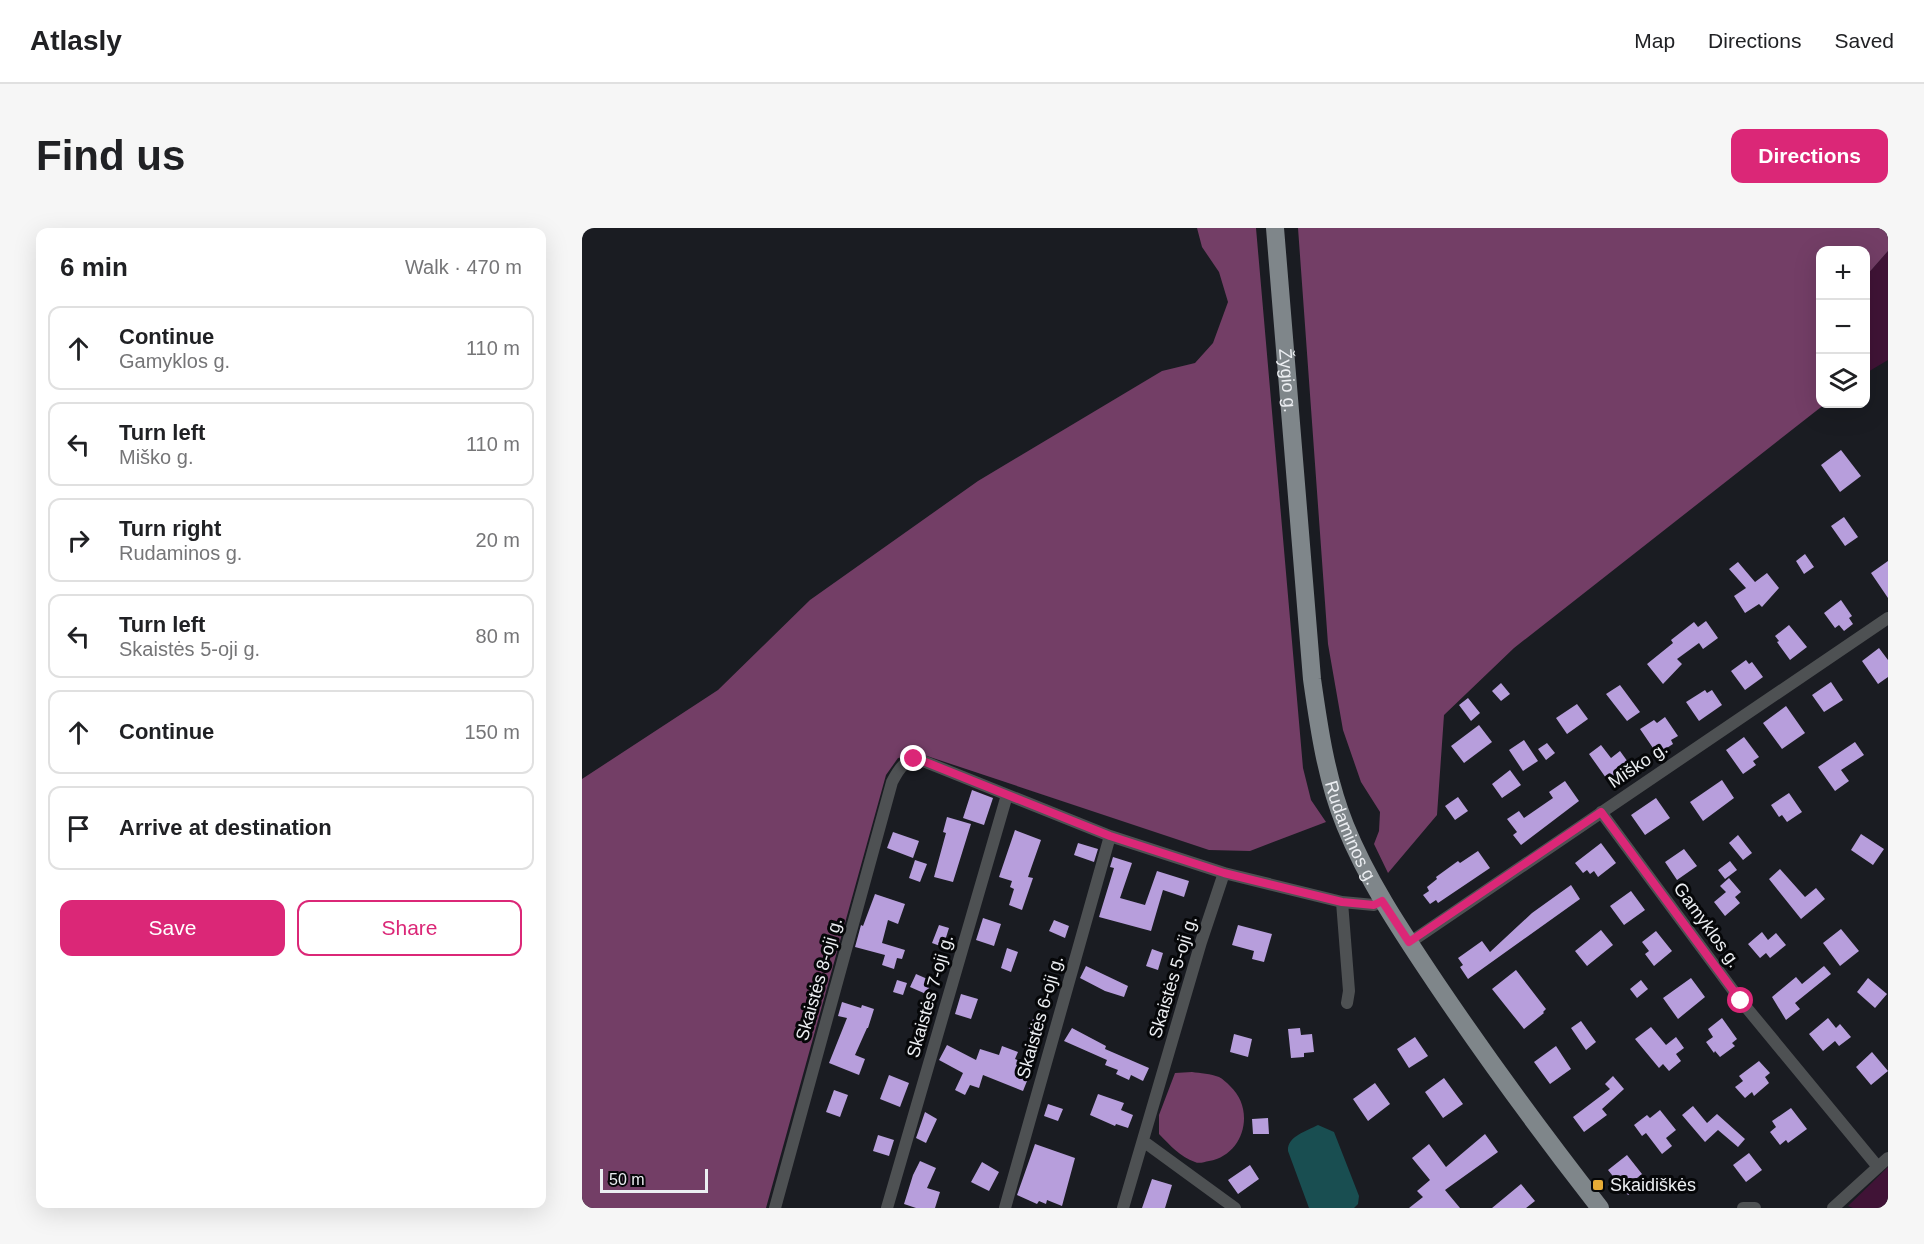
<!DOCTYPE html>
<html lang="en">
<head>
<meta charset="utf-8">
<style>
  :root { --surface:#fff; --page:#f6f6f6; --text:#202124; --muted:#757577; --line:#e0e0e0; --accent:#db2777 }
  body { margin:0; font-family:Arial,sans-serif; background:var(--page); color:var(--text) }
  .controls { position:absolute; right:18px; top:18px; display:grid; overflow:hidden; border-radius:12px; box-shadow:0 6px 24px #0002 }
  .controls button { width:54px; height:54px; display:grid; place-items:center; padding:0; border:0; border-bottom:2px solid var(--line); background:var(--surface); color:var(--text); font:30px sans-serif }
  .scale { position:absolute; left:18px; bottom:15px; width:108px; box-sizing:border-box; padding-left:6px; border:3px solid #eceef2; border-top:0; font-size:16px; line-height:21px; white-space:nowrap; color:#eceef2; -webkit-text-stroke:4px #060709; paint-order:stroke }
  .stop { position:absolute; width:18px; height:18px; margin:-14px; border:4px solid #db2777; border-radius:50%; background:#fff }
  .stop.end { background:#db2777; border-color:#fff; box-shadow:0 2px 6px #0008 }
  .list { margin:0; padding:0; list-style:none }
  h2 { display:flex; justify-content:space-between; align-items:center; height:78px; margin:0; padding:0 24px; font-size:26px }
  h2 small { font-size:20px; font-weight:400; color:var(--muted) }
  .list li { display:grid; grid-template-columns:39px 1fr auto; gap:18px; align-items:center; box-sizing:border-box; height:84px; margin:0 12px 12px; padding:0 12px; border:2px solid var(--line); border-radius:12px }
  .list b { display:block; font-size:22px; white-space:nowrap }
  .list p { margin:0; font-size:20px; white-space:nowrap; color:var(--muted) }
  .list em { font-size:20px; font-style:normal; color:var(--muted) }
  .actions { display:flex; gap:12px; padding:18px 24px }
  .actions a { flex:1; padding:14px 0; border:2px solid var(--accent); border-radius:12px; text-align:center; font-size:21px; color:var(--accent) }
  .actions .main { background:var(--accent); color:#fff }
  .icon { flex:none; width:33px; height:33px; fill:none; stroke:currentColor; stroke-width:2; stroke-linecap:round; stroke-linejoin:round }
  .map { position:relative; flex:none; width:1306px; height:980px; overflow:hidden; border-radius:12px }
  header { display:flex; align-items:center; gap:36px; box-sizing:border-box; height:84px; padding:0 30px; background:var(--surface); border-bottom:2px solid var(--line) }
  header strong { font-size:28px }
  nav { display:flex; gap:33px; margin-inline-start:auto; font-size:21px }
  .intro { display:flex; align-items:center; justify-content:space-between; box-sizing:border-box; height:144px; padding:0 36px }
  h1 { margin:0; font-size:42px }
  .button { padding:15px 27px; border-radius:12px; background:var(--accent); color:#fff; font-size:21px; font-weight:700 }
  main { display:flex; gap:36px; padding:0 36px }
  aside { flex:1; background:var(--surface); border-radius:12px; box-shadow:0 6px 24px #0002 }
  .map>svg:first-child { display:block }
  .green { fill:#401336 }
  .forest { fill:#733e66 }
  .water { fill:#194e51 }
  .building { fill:#b79edc }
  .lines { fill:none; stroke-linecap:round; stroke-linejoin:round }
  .minor { stroke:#4e5153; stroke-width:12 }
  .primary { stroke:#7f868a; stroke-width:18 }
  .route { stroke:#db2777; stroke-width:8 }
  .poi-dot { fill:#e7ac36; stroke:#060709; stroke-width:2 }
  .labels { text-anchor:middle; stroke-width:6; stroke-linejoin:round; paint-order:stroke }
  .street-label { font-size:18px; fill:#eceef2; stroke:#060709 }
  .poi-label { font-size:18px; fill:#eceef2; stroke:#060709; text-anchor:start }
</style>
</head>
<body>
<header>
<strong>Atlasly</strong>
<nav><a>Map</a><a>Directions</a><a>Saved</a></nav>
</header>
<div class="intro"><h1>Find us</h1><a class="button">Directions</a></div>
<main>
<aside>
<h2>6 min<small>Walk · 470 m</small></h2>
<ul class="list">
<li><svg class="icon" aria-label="ahead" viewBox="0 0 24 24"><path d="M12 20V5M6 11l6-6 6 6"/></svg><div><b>Continue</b><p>Gamyklos g.</p></div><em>110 m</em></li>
<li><svg class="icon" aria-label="left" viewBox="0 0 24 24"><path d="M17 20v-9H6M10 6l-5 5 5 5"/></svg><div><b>Turn left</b><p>Miško g.</p></div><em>110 m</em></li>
<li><svg class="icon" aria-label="right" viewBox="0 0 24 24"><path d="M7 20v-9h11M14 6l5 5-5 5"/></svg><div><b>Turn right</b><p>Rudaminos g.</p></div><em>20 m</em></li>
<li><svg class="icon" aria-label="left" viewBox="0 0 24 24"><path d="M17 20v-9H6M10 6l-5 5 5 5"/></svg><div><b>Turn left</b><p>Skaistės 5-oji g.</p></div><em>80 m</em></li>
<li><svg class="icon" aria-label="ahead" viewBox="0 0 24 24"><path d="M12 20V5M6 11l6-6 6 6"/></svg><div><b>Continue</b></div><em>150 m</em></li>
<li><svg class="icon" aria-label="arrive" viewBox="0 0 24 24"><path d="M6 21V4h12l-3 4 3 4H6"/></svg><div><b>Arrive at destination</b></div></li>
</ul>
<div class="actions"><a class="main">Save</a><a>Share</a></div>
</aside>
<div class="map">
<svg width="1306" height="980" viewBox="0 0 1306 980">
  <rect width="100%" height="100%" fill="#1a1c22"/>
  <path class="green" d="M1306,23V132L1284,145V48Z
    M1306,939V980H1271L1266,978Z"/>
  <path class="forest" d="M615,0H674L721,540L729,572L744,594L668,623L627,622L339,526L316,530L304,547L184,980H0V551L136,462L228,372L396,253L580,143L613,135L631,115L646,74L637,44L620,19Z
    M716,0H1306V23L1284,48V22H1238V176H1243L932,420L862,487L855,587L806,645L792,616L797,603L798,584L779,554L761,502L746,416Z
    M610,844C618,845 629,846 637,849C641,851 645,855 648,858C674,882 662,927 627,933C622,934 617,936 613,934C598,929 588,917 577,906V887L593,845Z"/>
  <path class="water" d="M736,897L752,904L777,968L776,976L772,980H727L706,923C705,908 725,903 736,897Z"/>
  <path class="building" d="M1259,222L1279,248L1258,264L1239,237Z
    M1262,289L1276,309L1263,318L1249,298Z
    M1223,326L1232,339L1222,346L1214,333Z
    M1306,333V370L1289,345Z
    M1156,334L1173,354L1185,345L1197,360L1180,379L1177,376L1163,385L1152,368L1164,360L1147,341Z
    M1259,372L1270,388L1267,390L1271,396L1262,403L1257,397L1253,400L1242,385Z
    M1124,393L1136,410L1121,421L1117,415L1095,431L1100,436L1081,456L1065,436L1091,415L1089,412L1112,394L1116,399Z
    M1207,397L1225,419L1208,432L1195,414L1197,413L1193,408Z
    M1297,420L1306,432V449L1296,456L1280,433Z
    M1164,432L1167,436L1170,434L1181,449L1163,462L1149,443Z
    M1249,454L1261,472L1242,484L1230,467Z
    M919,455L928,466L919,473L910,463Z
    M1038,457L1058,484L1045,493L1024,466Z
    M1123,462L1125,465L1130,462L1140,477L1117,493L1104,474Z
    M886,470L898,485L889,493L877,477Z
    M995,476L1006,491L985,506L974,490Z
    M1204,478L1223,505L1200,521L1181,495Z
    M1083,489L1096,508L1089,512L1091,516L1080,523L1077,520L1073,523L1058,501L1072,492L1075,495Z
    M897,497L910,514L882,535L869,518Z
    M1162,509L1177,529L1171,533L1174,537L1161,546L1144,522Z
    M942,512L956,533L941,543L927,522Z
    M1273,514L1282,527L1259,542L1267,553L1253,563L1236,539Z
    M965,515L973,525L964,532L956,521Z
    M1019,517L1029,530L1038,523L1051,541L1029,557L1007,526Z
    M928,542L939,557L920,570L910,556Z
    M1140,552L1152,570L1121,593L1108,574Z
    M983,553L997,573L939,617L931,607L935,604L925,591L937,583L942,590L971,570L967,564Z
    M390,562L411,570L402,597L381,590Z
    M1207,565L1220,584L1205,594L1200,587L1197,589L1189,577Z
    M876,569L886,583L873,592L863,578Z
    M1074,570L1088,590L1063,607L1049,587Z
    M365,589L389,596L371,654L352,649L364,605L361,604Z
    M433,602L459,612L446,649L451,650L440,682L427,677L432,661L428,659L430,653L417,649Z
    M311,604L337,613L331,630L305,620Z
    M1279,606L1302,621L1291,637L1269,622Z
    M1156,607L1170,625L1161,632L1147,615Z
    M496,615L516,621L512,634L492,627Z
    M1019,615L1034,635L1016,649L1012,643L1008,646L1005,642L1001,645L993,635Z
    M1102,621L1115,638L1095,652L1083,634Z
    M896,623L908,640L856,675L854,672L848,676L841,667L847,663L845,659L855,651L854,649L876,633L878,635Z
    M531,629L550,635L538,670L563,677L575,643L607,653L602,669L581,662L569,703L517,689L532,640L528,639Z
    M333,632L345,636L338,654L327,650Z
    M1148,633L1155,642L1143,651L1136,642Z
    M1198,641L1223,669L1234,660L1243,671L1219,691L1187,651Z
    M1147,650L1159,664L1153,669L1158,675L1143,688L1132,674L1144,664L1138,658Z
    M989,657L998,671L886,751L878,739L881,737L876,730L900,713L908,724L950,685Z
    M1049,663L1063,682L1042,697L1028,678Z
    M293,666L323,676L316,696L306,692L300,715L323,722L320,731L315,730L312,741L300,737L303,727L273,719L279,697L281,698Z
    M401,690L419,696L412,718L394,712Z
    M472,692L487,698L483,710L467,703Z
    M357,697L367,700L361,719L350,715Z
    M656,697L690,706L682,734L670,731L672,723L650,717Z
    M1259,701L1277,723L1258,738L1241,715Z
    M1019,702L1031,717L1005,738L993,723Z
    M1074,703L1090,723L1072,738L1063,726L1067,723L1060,714Z
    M1180,704L1186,712L1194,705L1204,717L1188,730L1184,725L1178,730L1166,716Z
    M425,720L436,724L429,744L419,740Z
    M570,721L581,725L576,742L564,738Z
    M504,738L546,758L542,769L523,763L498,750Z
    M1242,738L1249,746L1213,775L1218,781L1204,792L1190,769L1214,749L1220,756Z
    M934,742L964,781L961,784L962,785L942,801L910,761Z
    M334,746L350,753L344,766L328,759Z
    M1109,750L1123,769L1096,791L1081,770Z
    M1286,750L1305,766L1293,780L1275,764Z
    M315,752L325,755L321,767L311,764Z
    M1059,752L1066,761L1055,770L1048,761Z
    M379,766L396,771L389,791L373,786Z
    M260,774L279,780L280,777L292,781L286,800H285L273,827L283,831L277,847L247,835L265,790L256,788Z
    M1140,790L1155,811L1150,815L1153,818L1138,829L1133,823L1132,825L1124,814L1131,809L1126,801Z
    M1246,790L1254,800L1258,796L1269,809L1257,818L1253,813L1241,823L1227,806Z
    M451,791L463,795L457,810L445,805Z
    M999,793L1014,814L1004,822L989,800Z
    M1069,799L1084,817L1094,809L1102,820L1094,826L1099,833L1087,843L1081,836L1077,840L1053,811Z
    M490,800L524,818L523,821L567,840L561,853L549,847L547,852L534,846L536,842L523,837L525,832L482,813Z
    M718,800L719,807L730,806L732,824L722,825V829L709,830L706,801Z
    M652,806L670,811L666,829L648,824Z
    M833,809L846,828L827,840L815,821Z
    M365,817L394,832L398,821L417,827L420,818L436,824L433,831L451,838L441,863L401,847L397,860L388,857L383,867L373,862L381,845L357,832Z
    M974,818L989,841L968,856L952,834Z
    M1290,824L1306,843L1289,857L1274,839Z
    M1177,833L1188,845L1183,849L1187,855L1172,868L1170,864L1163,870L1153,859L1161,853L1157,848Z
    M307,847L327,855L318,879L298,871Z
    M1031,848L1042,861L1020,881L1025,887L1002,904L991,889L1028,861L1023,856Z
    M862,850L881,876L861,890L843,864Z
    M793,855L808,876L786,893L771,871Z
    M252,862L266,867L258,889L244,884Z
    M516,866L542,875L539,882L551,887L546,900L534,896L533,898L508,887Z
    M466,876L481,881L476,893L462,888Z
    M1111,878L1125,895L1135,886L1163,911L1156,919L1136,902L1123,914L1100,887Z
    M1209,880L1225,901L1206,915L1204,912L1198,917L1188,904L1194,899L1190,893Z
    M1078,882L1094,902L1084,910L1090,918L1080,926L1064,905L1060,908L1052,897L1065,887L1068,890Z
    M343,884L355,891L344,915L334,910Z
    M686,890L687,906H671L670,891Z
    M903,906L916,924L863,962L878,980H827L841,969L835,963L848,952L830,930L847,916L864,939Z
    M296,907L312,912L307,928L291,923Z
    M453,916L493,930L480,978L465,972L464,976L457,973L455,976L435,967Z
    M1167,925L1180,942L1164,954L1151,937Z
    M1045,927L1060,946L1050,954L1055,960L1046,967L1026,942Z
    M338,933L354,940L345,960L358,964L353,980H334L322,976L331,947Z
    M400,934L417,944L407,963L389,954Z
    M668,937L677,951L656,966L646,952Z
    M570,951L590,957L583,980H560Z
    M939,956L953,973L944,980H910Z"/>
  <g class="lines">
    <path class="minor" d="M1019,584L1159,773L1296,939
      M760,674L767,763L765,775
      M827,715L1306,390
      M561,913L653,980
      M193,980L310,554C318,539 323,530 341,533L528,608L642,645
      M305,980L425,567
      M423,980L528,608
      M541,980L619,714L642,645L760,674L792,677L800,673
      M1161,980H1173
      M1251,980L1306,930"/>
    <path class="primary" id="s1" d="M693,0L730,451C737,500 744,550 763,597C786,654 820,704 854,755C906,832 961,907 1018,980"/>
  </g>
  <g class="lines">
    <path class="route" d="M332,531L341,533L528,608L642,645L760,674L792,677L800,673L827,714L1019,584L1159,773"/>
  </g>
  <rect class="poi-dot" x="1010" y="951" width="12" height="12" rx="3"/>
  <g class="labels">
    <g class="street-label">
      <text dy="6" stroke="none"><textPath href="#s1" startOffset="153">Žygio g.</textPath></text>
      <text transform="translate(1056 537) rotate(-34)" y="6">Miško g.</text>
      <text dy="6" stroke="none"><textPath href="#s1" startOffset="612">Rudaminos g.</textPath></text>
      <text transform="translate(1125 697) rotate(54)" y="6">Gamyklos g.</text>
      <text transform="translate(591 749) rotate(-73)" y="6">Skaistės 5-oji g.</text>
      <text transform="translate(237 751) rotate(-74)" y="6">Skaistės 8-oji g.</text>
      <text transform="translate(348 768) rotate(-74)" y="6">Skaistės 7-oji g.</text>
      <text transform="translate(458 789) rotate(-74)" y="6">Skaistės 6-oji g.</text>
    </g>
    <g class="poi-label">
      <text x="1028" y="963">Skaidiškės</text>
    </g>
  </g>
</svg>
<div class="controls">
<button>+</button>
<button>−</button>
<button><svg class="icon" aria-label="layers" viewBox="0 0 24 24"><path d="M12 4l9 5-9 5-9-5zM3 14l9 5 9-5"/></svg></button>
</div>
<div class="scale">50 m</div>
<div class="stop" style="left:1159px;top:773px"></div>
<div class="stop end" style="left:332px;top:531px"></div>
</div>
</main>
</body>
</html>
